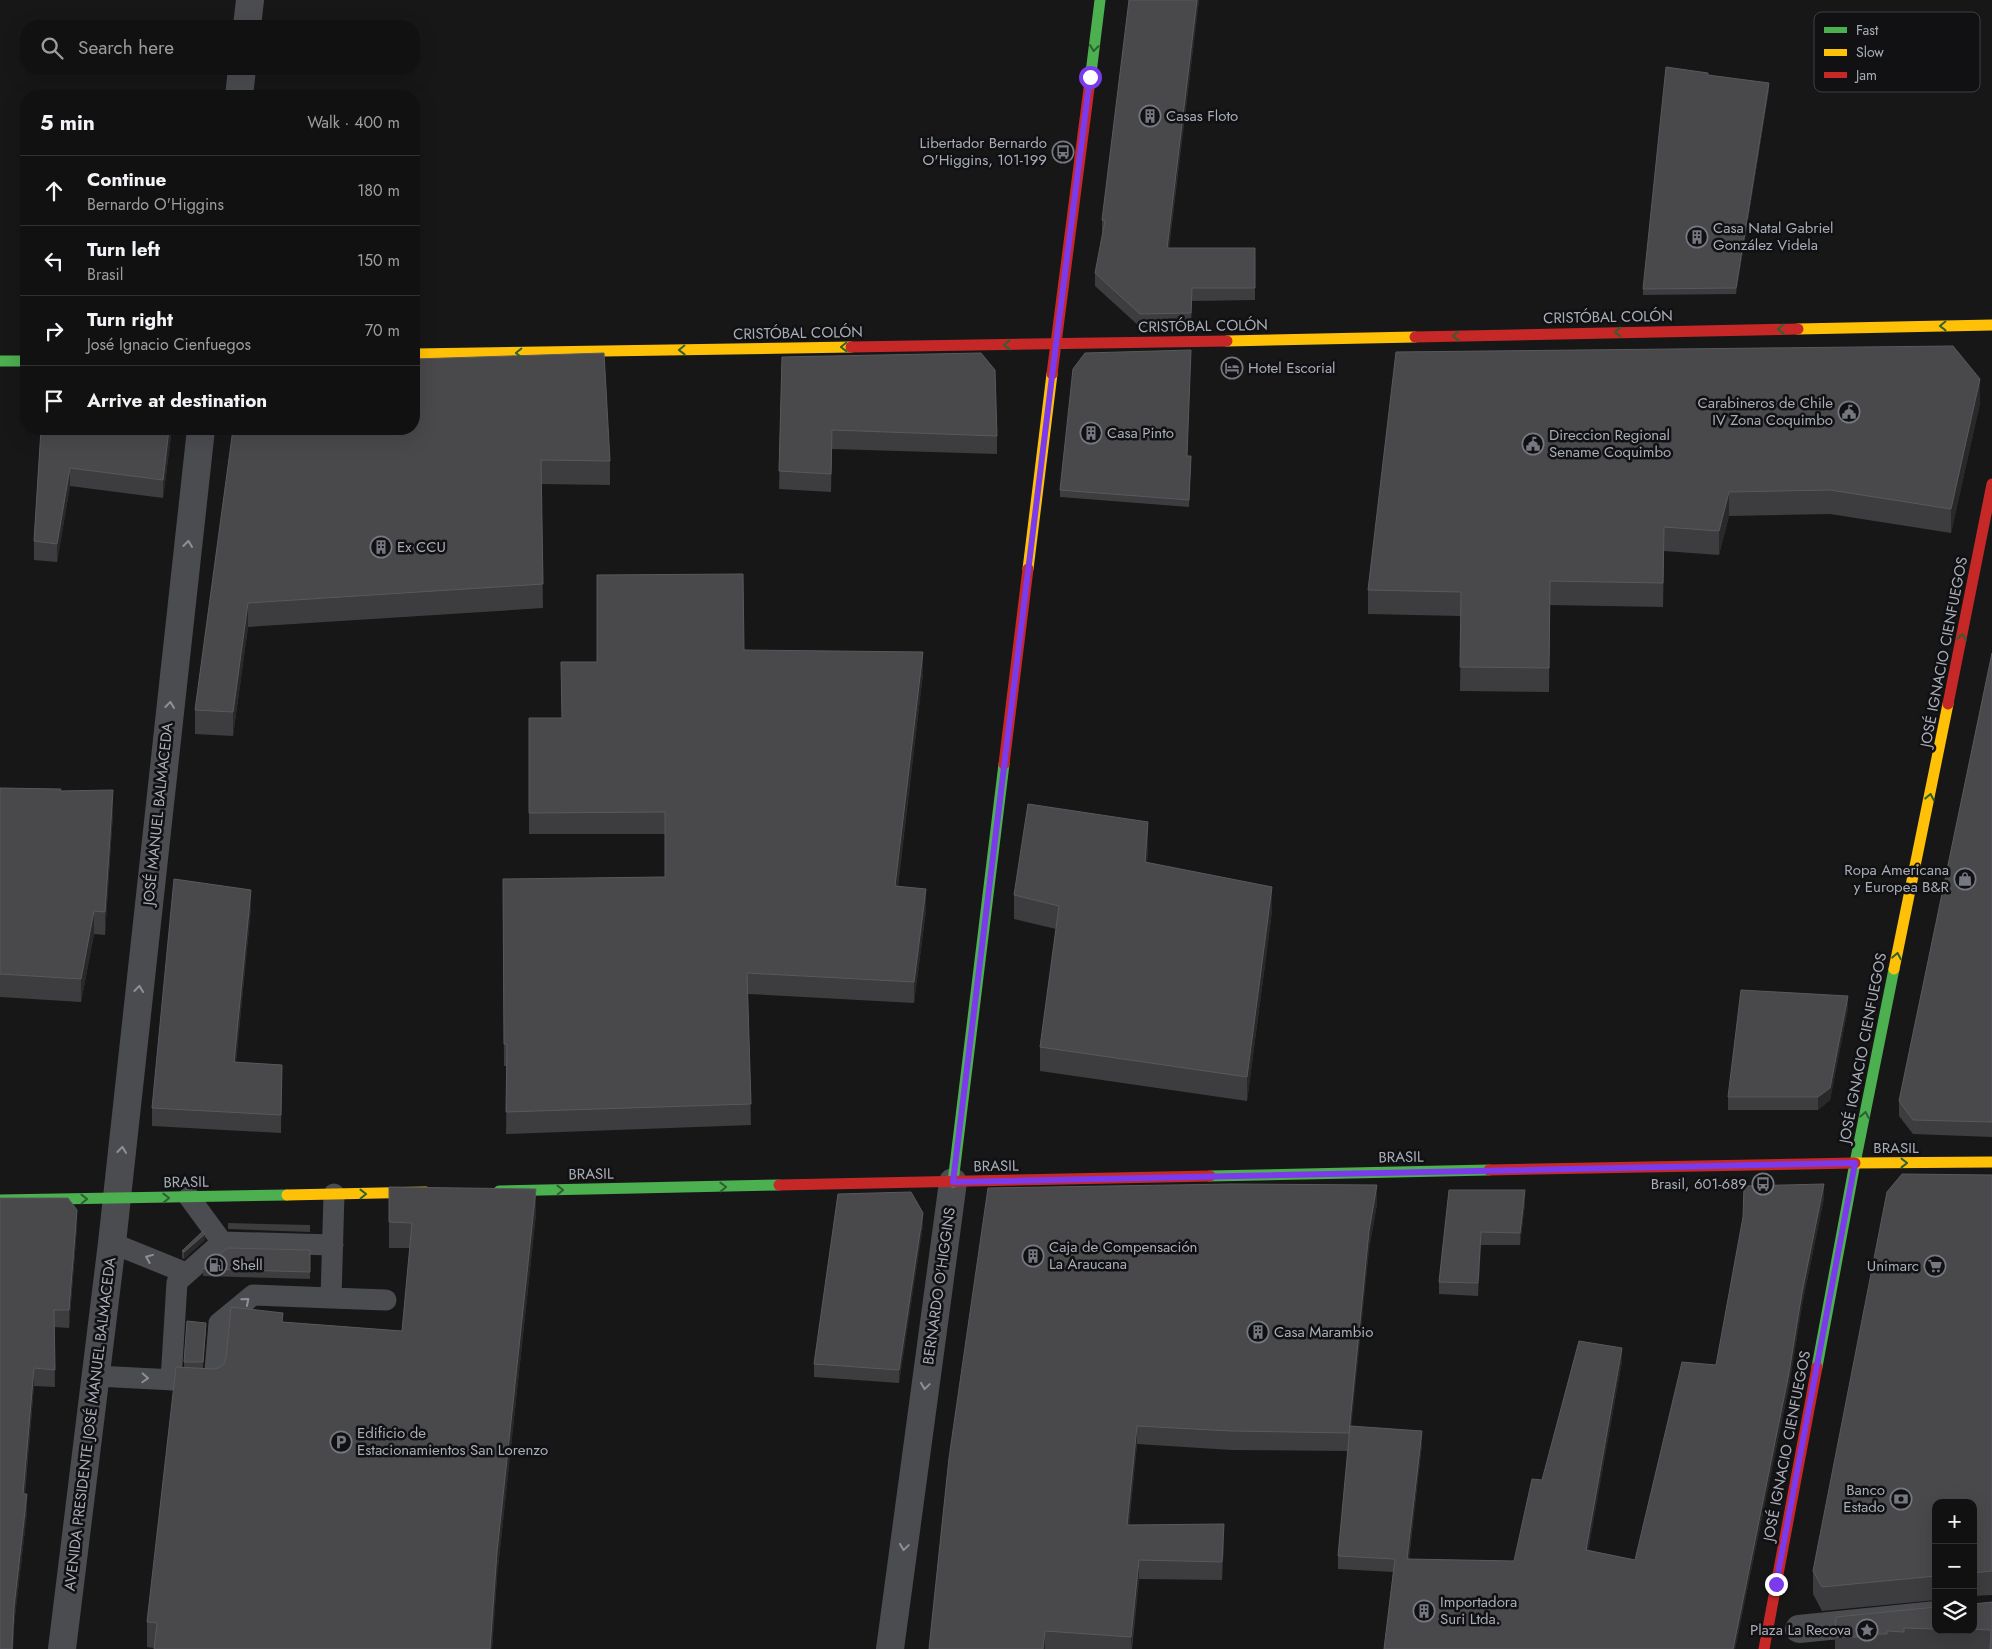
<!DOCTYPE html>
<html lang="en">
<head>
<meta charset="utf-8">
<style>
  :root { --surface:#111; --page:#1e1f1f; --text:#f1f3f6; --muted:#9c9d9f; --line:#303131 }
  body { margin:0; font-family:Jost,sans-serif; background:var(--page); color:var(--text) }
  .controls { position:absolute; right:15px; bottom:15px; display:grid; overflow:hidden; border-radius:10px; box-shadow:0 5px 20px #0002 }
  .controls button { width:45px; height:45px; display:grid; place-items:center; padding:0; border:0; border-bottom:1px solid var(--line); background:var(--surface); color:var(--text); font:25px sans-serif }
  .stop { position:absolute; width:15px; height:15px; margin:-11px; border:4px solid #7c3aed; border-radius:50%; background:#fff }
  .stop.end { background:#7c3aed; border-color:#fff; box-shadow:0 1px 5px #0008 }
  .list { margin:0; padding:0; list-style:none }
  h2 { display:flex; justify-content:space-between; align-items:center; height:65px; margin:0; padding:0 20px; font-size:21px }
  h2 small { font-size:16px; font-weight:400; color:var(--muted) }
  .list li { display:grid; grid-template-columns:32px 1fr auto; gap:15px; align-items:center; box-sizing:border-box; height:70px; padding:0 20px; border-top:1px solid var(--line) }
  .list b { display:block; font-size:19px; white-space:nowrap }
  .list p { margin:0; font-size:16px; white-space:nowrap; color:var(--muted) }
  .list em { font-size:16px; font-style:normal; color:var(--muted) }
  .icon { flex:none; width:28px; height:28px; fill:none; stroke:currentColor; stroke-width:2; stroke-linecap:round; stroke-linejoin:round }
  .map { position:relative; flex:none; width:1992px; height:1649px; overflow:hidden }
  .search { position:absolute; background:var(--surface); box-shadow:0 5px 20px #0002; left:20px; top:20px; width:400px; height:55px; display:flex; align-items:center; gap:12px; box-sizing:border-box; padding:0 18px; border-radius:20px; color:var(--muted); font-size:19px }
  .panel { position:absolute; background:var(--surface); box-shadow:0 5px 20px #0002; left:20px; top:90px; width:400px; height:345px; border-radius:20px }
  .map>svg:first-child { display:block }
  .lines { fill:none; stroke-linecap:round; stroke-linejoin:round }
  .lane { stroke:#4b4c50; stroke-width:21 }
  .street { stroke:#4b4c50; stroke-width:28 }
  .fast { stroke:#4caf50; stroke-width:11 }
  .slow { stroke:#ffc107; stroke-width:11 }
  .jam { stroke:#c62828; stroke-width:11 }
  .wall { fill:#3d3d3f }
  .shaded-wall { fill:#29292a }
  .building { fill:#49494c; stroke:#58595d }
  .oneway { stroke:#2e6032 }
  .oneway2 { stroke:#8c9099 }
  .route { stroke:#7c3aed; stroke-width:6 }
  .labels { text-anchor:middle; stroke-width:5; stroke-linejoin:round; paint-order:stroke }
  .poi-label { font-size:15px; fill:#a8adb8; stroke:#111113; text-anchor:start }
  .street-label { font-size:15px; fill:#a8adb8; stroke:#111113 }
  .key { fill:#111113; stroke:#3e4045; stroke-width:1 }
  .key-label { font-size:14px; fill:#a8adb8 }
</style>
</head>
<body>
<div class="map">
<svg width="1992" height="1649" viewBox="0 0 1992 1649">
  <rect width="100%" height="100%" fill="#171717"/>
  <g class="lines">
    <path class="lane" d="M189,1197L222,1242
      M112,1243L186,1273
      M331,1298L386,1300
      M96,1376L214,1382L219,1323L253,1295L331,1298L334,1194
      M171,1380L177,1282L222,1242L333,1245"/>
    <path class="street" d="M247,26L250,0
      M239,96L242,69
      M1799,1629L1936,1615
      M62,1649L112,1243L201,429
      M890,1649L953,1182"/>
    <path class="fast" d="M1091,73L1100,0
      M0,361H26
      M1210,1176L1489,1170
      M953,1182L1004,764
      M499,1191L779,1185
      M0,1200L287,1195
      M1817,1367L1855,1163L1894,969"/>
    <path class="slow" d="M1798,329L1992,325
      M1227,341L1415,337
      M414,354L851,347
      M1028,569L1052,374
      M1894,969L1948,704
      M1855,1163L1992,1162
      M287,1195L426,1192"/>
    <path class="jam" d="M1415,337L1798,329
      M851,347L1227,341
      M1052,374L1091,73
      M1948,704L1992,484
      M1004,764L1028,569
      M1489,1170L1855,1163
      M779,1185L1210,1176
      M1764,1649L1817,1367"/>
  </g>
  <path class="wall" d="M1129,0H1199L1169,248H1255V300L1192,301L1191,326L1140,327L1095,286V273L1103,233H1102V220Z
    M1708,75L1769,89L1736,294L1643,295V289Z
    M782,357L997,436V454L832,449L831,492L779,489Z
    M1980,403L1951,533L1830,514L1729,516L1719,555L1664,551L1663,607L1550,605L1549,692L1460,691L1461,616L1368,614V590Z
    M41,429H172L163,498L70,486L57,562L34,560V541Z
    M233,429L610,461V485L541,484L543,608L248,627L233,736L195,734V710Z
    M1188,456H1191L1189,507L1060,497V490Z
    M744,650L923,673L898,886L926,910L914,1003L748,994L751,1125L506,1134L507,1066H504L503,879L665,877V834H529V718H562Z
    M1992,653V1137L1913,1134L1899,1116V1101Z
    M0,788L61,791L113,813L105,935L94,934L81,1002L0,997Z
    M1148,847L1147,863L1272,911L1247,1101L1040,1071V1047L1056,929L1014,919V895Z
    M251,908L236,1062L282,1065L281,1133L152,1126V1108Z
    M1848,1008L1830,1100L1818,1110H1728V1097Z
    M1992,1175V1595L1973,1596V1503H1936V1600L1822,1611L1813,1594V1571Z
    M1449,1190L1525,1203L1520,1245H1481L1478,1296L1439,1294V1282Z
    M0,1198L77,1227L69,1328L54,1327L55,1387L34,1386L25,1494L27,1512L14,1625L13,1649H0Z
    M1824,1198L1802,1305L1789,1386L1735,1649H1384L1393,1572L1338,1569V1556L1348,1451L1232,1450L1137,1444L1129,1525L1224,1542L1222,1580L1139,1579L1132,1649H929L949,1458L1377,1204L1369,1249L1351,1426L1422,1444L1409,1559L1514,1561L1542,1480L1622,1361L1588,1550L1635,1560L1716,1365Z
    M536,1214L497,1577L492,1649H154V1648L147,1647V1622L184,1368V1362L206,1330L203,1368L213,1369L219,1368L283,1322L402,1331L410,1248H389V1222Z
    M228,1223L310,1225V1232L228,1229Z
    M923,1225L899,1383L814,1377V1364Z
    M205,1240L184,1259L182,1258V1251Z
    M310,1250V1279L203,1276V1269Z
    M1992,1602V1649H1835V1637L1936,1607V1630H1973V1604Z"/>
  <path class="shaded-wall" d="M1197,0H1199L1167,260V248Z
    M1769,83V89L1736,294V288Z
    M1980,379V403L1951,533V509Z
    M169,429H172L163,498V480Z
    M70,468V486L57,562V544Z
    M1729,492V516L1719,555V531Z
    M1664,527V551L1663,607V583Z
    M248,603V627L233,736V712Z
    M923,652V673L895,908V886Z
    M113,790V813L105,935V912Z
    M1148,822V847L1145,886V862Z
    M1272,887V911L1247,1101V1077Z
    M926,889V910L914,1003V982Z
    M251,890V908L234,1081V1062Z
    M94,911V934L81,1002V979Z
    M1848,996V1008L1830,1100L1818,1110V1097Z
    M1824,1184V1198L1802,1305L1789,1386L1735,1649H1733Z
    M1377,1185V1204L1369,1249L1349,1451V1433L1369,1231Z
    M536,1189V1214L497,1577L492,1649H490L497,1552Z
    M1525,1190V1203L1520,1245V1233Z
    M77,1210V1227L69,1328V1310Z
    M923,1213V1225L899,1383V1370Z
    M1481,1232V1245L1478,1296V1283Z
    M205,1234V1240L184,1259V1252Z
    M1622,1348V1361L1586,1563V1550Z
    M34,1368V1386L23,1511V1494Z
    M1137,1426V1444L1127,1543V1525Z
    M1422,1431V1444L1407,1572V1559Z
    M27,1494V1512L14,1625L12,1649L14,1607Z
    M1224,1524V1542L1222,1580V1562Z
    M1139,1560V1579L1131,1649V1637Z
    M1045,1631V1649H1043Z"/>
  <path class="building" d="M1129,0H1197L1167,248H1255V288H1192L1191,313L1140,314L1095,273L1105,221L1102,220Z
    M1666,67L1708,73V75L1769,83L1736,288L1643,289Z
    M1953,346L1980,379L1951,509L1830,490L1729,492L1719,531L1664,527L1663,583L1550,581L1549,668L1460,667L1461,592L1368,590L1396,352Z
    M1191,350L1187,456H1191L1189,500L1060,490L1073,369L1085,353Z
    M604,353L610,461L541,460L543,584L248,603L233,712L195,710L233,429H414V359Z
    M981,353L995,370L997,436L832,430L831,474L779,471L782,357Z
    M41,429H169L163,480L70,468L57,544L34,541Z
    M743,574L744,650L923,652L895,886L926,889L914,982L747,973L751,1104L506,1112L507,1044H504L503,879L665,877V812L529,813V718H562L561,662H597V575Z
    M1992,653V1122L1913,1120L1899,1101Z
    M0,788L61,789L60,791L113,790L105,912L94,911L81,979L0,974Z
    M1028,804L1148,822L1145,862L1272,887L1247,1077L1040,1047L1059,906L1014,895Z
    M174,879L251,890L234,1062L282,1065L281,1115L152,1108Z
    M1741,990L1848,996L1830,1088L1818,1097H1728Z
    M1902,1174L1992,1175V1571L1973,1573V1503H1936V1576L1822,1587L1813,1571L1887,1192Z
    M1233,1184L1377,1185L1369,1231L1349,1433L1232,1431L1137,1426L1127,1525L1224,1524L1222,1562L1139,1560L1131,1637L1045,1631L1043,1649H929L949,1458L988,1188Z
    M1824,1184L1802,1292L1789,1373L1733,1649H1384L1395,1559L1338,1556L1350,1426L1422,1431L1407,1559L1514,1561L1532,1479L1542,1480L1579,1341L1622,1348L1586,1550L1635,1560L1682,1362L1716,1365L1743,1217L1744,1186Z
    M389,1187L536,1189L497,1552L490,1649H154L157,1623L147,1622L176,1367L213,1369L219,1368L224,1364L226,1358L231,1307L283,1313L282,1322L402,1331L412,1223L389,1222Z
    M1449,1190H1525L1520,1233L1481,1232L1478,1283L1439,1282Z
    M911,1192L923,1213L899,1370L814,1364L838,1194Z
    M0,1198H68L77,1210L69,1310H54L55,1370L34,1368L23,1494H27L14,1607L12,1649H0Z
    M203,1231L205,1234L184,1252L182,1251Z
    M227,1248L310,1250V1272L203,1269Z
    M187,1321L206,1323L203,1362H184Z
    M1992,1602V1649H1990L1991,1630L1973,1629V1604Z
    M1936,1607V1629L1904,1628V1632L1887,1631V1634H1870L1869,1637H1835L1836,1617Z"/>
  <defs><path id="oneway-chevron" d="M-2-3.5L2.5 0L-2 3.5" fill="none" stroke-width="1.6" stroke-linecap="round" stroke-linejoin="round" transform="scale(1.25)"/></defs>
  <g class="oneway">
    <use href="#oneway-chevron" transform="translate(1094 48) rotate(97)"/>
    <use href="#oneway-chevron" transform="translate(1943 326) rotate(179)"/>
    <use href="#oneway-chevron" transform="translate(1781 329) rotate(179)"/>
    <use href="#oneway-chevron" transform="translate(1618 332) rotate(179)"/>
    <use href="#oneway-chevron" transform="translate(1456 336) rotate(179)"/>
    <use href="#oneway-chevron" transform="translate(1007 345) rotate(179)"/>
    <use href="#oneway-chevron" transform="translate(844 347) rotate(179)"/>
    <use href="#oneway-chevron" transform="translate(682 350) rotate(179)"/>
    <use href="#oneway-chevron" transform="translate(519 353) rotate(179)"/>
    <use href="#oneway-chevron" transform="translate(1962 637) rotate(-79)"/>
    <use href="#oneway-chevron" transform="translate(1930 797) rotate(-79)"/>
    <use href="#oneway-chevron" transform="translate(1897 956) rotate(-79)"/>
    <use href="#oneway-chevron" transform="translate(1865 1115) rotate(-79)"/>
    <use href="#oneway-chevron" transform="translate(1904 1163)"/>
    <use href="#oneway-chevron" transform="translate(723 1187) rotate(-1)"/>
    <use href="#oneway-chevron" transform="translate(560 1190) rotate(-1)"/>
    <use href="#oneway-chevron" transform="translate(363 1194) rotate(-1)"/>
    <use href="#oneway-chevron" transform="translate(166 1198) rotate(-1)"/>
    <use href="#oneway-chevron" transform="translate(84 1199) rotate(-1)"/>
  </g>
  <g class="oneway2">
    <use href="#oneway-chevron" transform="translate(188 544) rotate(-84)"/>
    <use href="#oneway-chevron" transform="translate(170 705) rotate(-84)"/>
    <use href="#oneway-chevron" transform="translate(139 989) rotate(-84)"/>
    <use href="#oneway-chevron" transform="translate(122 1150) rotate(-84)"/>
    <use href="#oneway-chevron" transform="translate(149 1258) rotate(-158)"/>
    <use href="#oneway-chevron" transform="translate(246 1301) rotate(-40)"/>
    <use href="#oneway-chevron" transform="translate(145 1378) rotate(3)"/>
    <use href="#oneway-chevron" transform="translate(925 1386) rotate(98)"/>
    <use href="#oneway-chevron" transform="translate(904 1547) rotate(98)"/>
  </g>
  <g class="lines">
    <path class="route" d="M1090,77L1056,344L953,1182L1855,1163L1776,1584"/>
  </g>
  <defs>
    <g id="building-ring" transform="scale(1.125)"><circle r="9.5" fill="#111113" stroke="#757880" stroke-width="1.5"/><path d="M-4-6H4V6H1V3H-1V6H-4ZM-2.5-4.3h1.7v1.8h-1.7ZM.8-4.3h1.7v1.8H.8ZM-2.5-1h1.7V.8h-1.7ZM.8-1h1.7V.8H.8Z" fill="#757880"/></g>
    <g id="bus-ring" transform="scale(1.125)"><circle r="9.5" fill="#111113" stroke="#757880" stroke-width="1.5"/><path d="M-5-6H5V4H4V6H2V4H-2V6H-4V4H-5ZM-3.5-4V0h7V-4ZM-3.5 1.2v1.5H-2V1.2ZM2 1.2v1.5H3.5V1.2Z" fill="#757880"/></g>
    <g id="hotel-ring" transform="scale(1.125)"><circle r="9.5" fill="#111113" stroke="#757880" stroke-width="1.5"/><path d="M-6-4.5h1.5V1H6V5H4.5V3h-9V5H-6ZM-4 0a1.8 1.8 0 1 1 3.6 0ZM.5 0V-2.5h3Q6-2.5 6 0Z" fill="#757880"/></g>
    <g id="civic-ring" transform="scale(1.125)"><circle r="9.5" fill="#111113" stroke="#757880" stroke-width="1.5"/><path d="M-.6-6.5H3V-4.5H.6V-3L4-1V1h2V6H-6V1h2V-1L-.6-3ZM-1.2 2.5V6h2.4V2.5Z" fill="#757880"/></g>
    <g id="shop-ring" transform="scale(1.125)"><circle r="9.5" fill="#111113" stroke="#757880" stroke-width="1.5"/><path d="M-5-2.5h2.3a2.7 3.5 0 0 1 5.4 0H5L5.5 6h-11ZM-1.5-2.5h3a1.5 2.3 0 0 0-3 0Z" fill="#757880"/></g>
    <g id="fuel-ring" transform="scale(1.125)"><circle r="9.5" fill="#111113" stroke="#757880" stroke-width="1.5"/><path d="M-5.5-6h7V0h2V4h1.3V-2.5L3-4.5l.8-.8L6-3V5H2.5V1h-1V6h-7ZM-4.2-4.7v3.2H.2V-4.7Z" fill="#757880"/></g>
    <g id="supermarket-ring" transform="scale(1.125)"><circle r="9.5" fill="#111113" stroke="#757880" stroke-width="1.5"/><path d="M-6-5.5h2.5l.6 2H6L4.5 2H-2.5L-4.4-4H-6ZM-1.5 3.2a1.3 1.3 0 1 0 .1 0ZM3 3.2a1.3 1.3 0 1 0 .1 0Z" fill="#757880"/></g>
    <g id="parking-ring" transform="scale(1.125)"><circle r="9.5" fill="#111113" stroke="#757880" stroke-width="1.5"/><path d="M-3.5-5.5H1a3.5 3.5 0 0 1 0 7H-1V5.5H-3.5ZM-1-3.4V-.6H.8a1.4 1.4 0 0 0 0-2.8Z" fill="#757880"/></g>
    <g id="bank-ring" transform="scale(1.125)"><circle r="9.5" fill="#111113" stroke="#757880" stroke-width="1.5"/><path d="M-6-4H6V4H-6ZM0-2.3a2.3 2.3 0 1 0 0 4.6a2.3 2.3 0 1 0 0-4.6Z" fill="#757880"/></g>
    <g id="sight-ring" transform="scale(1.125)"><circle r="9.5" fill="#111113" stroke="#757880" stroke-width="1.5"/><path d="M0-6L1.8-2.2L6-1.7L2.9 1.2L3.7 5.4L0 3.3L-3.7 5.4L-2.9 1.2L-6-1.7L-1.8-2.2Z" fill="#757880"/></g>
  </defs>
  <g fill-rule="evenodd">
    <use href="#building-ring" x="1150" y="116"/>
    <use href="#bus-ring" x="1063" y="152"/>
    <use href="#building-ring" x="1697" y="237"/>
    <use href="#hotel-ring" x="1232" y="368"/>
    <use href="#civic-ring" x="1849" y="412"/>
    <use href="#building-ring" x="1091" y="433"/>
    <use href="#civic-ring" x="1533" y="444"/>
    <use href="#building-ring" x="381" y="547"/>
    <use href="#shop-ring" x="1965" y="879"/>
    <use href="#bus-ring" x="1763" y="1184"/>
    <use href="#building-ring" x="1033" y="1256"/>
    <use href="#fuel-ring" x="216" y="1265"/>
    <use href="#supermarket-ring" x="1935" y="1266"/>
    <use href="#building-ring" x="1258" y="1332"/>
    <use href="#parking-ring" x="341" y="1442"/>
    <use href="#bank-ring" x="1901" y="1499"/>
    <use href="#building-ring" x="1424" y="1611"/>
    <use href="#sight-ring" x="1867" y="1630"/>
  </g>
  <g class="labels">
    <g class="poi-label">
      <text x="1166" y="121">Casas Floto</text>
      <text x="1047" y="148" text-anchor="end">Libertador Bernardo<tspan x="1047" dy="17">O'Higgins, 101-199</tspan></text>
      <text x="1713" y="233">Casa Natal Gabriel<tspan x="1713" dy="17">González Videla</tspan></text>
      <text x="1248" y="373">Hotel Escorial</text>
      <text x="1833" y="408" text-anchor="end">Carabineros de Chile<tspan x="1833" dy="17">IV Zona Coquimbo</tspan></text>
      <text x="1107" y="438">Casa Pinto</text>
      <text x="1549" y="440">Direccion Regional<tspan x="1549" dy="17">Sename Coquimbo</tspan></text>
      <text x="397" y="552">Ex CCU</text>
      <text x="1949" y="875" text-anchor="end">Ropa Americana<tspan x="1949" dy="17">y Europea B&amp;R</tspan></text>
      <text x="1747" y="1189" text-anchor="end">Brasil, 601-689</text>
      <text x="1049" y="1252">Caja de Compensación<tspan x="1049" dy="17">La Araucana</tspan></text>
      <text x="232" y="1270">Shell</text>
      <text x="1919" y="1271" text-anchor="end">Unimarc</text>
      <text x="1274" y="1337">Casa Marambio</text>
      <text x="357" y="1438">Edificio de<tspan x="357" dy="17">Estacionamientos San Lorenzo</tspan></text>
      <text x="1885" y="1495" text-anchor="end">Banco<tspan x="1885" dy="17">Estado</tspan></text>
      <text x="1440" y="1607">Importadora<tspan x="1440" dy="17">Suri Ltda.</tspan></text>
      <text x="1851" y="1635" text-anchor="end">Plaza La Recova</text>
    </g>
    <g class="street-label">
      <text transform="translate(1608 317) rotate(-1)" y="5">CRISTÓBAL COLÓN</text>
      <text transform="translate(1203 326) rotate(-1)" y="5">CRISTÓBAL COLÓN</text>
      <text transform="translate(798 333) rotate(-1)" y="5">CRISTÓBAL COLÓN</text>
      <text transform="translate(1944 652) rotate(-79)" y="5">JOSÉ IGNACIO CIENFUEGOS</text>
      <text transform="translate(158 814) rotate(-84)" y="5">JOSÉ MANUEL BALMACEDA</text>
      <text transform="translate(1863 1048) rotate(-79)" y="5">JOSÉ IGNACIO CIENFUEGOS</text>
      <text x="1896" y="1153">BRASIL</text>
      <text transform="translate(1401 1157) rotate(-1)" y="5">BRASIL</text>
      <text transform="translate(996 1166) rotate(-1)" y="5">BRASIL</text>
      <text transform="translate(591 1174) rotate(-1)" y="5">BRASIL</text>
      <text transform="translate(186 1182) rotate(-1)" y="5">BRASIL</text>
      <text transform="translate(939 1286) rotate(-82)" y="5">BERNARDO O'HIGGINS</text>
      <text transform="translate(90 1424) rotate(-83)" y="5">AVENIDA PRESIDENTE JOSÉ MANUEL BALMACEDA</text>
      <text transform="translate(1787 1446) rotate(-79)" y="5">JOSÉ IGNACIO CIENFUEGOS</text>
    </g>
  </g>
  <rect x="1814" y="12" width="166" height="80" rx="8" class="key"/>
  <rect x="1824" y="27" width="23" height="6" fill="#4caf50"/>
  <rect x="1824" y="49" width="23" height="7" fill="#ffc107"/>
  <rect x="1824" y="72" width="23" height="6" fill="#c62828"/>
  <g class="key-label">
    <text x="1856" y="35">Fast</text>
    <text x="1856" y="57">Slow</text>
    <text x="1856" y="80">Jam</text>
  </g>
</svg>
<div class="controls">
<button>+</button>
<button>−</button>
<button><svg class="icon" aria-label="layers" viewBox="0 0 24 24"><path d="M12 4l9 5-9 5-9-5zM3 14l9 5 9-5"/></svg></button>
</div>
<div class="stop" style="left:1090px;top:77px"></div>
<div class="stop end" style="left:1776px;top:1584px"></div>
<div class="search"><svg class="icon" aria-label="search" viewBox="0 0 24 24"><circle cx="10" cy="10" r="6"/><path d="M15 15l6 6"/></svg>Search here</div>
<section class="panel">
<h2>5 min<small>Walk · 400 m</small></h2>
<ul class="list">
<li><svg class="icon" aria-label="ahead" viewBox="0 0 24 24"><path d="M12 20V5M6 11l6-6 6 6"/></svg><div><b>Continue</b><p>Bernardo O'Higgins</p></div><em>180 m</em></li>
<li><svg class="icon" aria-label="left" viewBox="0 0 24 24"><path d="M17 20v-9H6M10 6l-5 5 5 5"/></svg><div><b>Turn left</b><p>Brasil</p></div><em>150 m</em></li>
<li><svg class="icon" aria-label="right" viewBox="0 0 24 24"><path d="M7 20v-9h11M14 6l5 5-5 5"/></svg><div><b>Turn right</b><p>José Ignacio Cienfuegos</p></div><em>70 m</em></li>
<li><svg class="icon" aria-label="arrive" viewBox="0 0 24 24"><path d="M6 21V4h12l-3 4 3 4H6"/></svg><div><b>Arrive at destination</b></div></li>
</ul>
</section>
</div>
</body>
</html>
